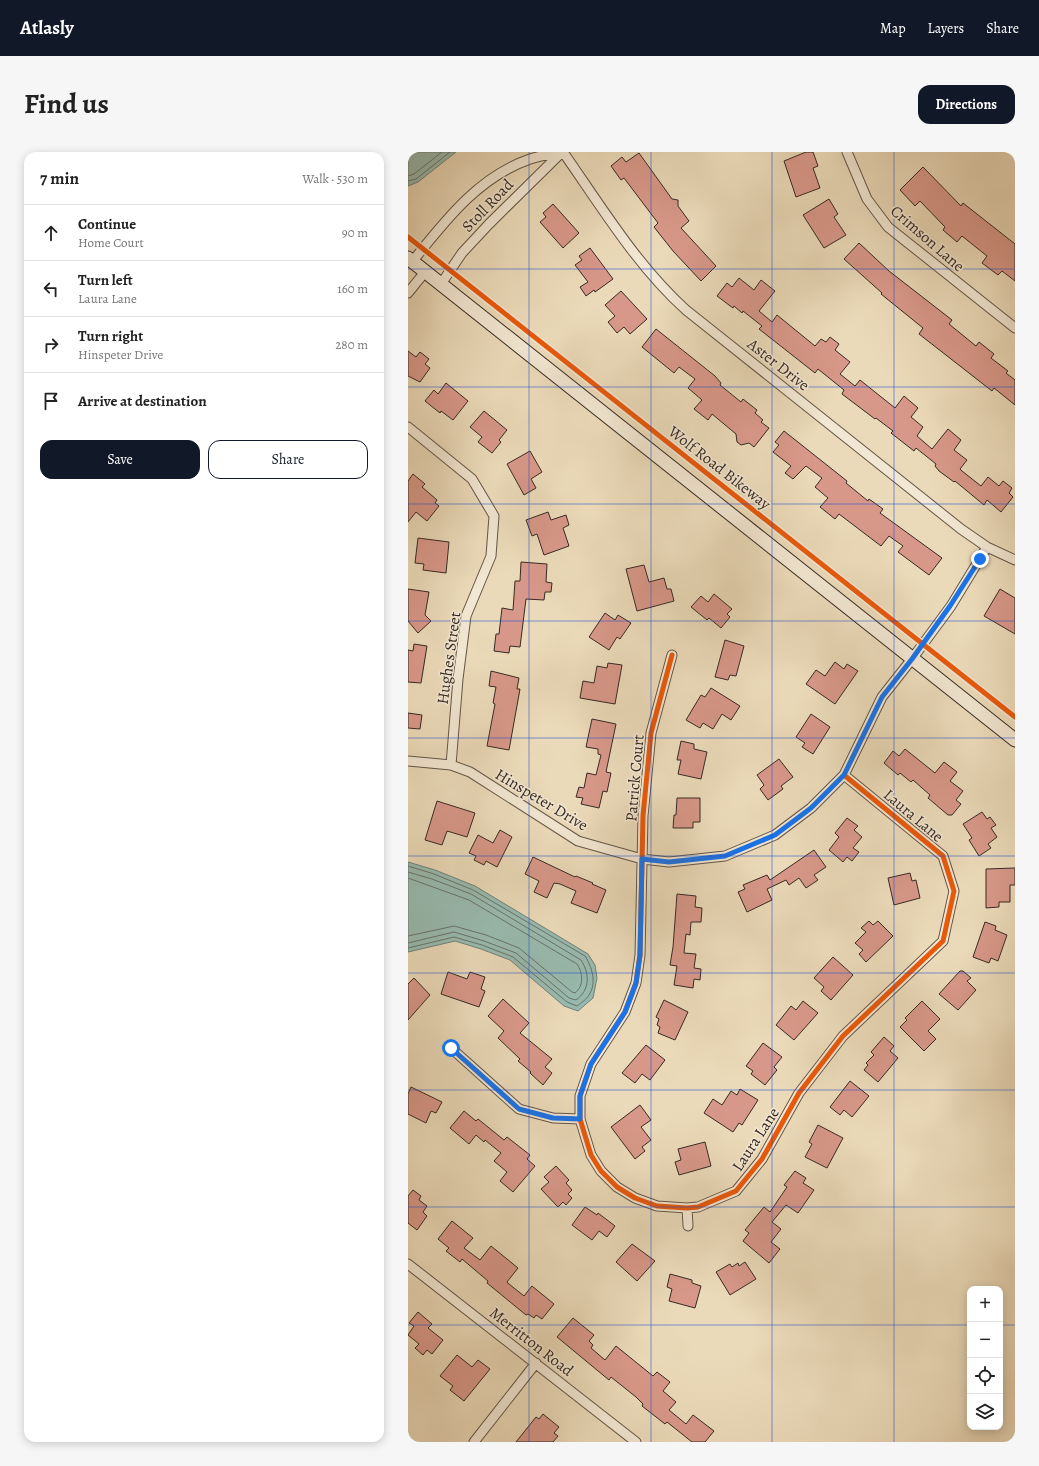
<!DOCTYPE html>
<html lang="en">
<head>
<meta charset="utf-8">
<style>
  :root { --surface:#fff; --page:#f6f6f6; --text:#222; --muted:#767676; --line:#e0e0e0; --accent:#111827 }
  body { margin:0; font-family:Alegreya,serif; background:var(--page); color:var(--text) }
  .controls { position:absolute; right:12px; bottom:12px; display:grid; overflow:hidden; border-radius:8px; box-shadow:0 2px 10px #0003 }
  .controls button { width:36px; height:36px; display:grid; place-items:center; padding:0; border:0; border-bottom:1px solid var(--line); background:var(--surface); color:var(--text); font:20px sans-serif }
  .stop { position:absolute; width:12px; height:12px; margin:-9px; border:3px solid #1a73e8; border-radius:50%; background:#fff }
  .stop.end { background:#1a73e8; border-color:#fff; box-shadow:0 1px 4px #0008 }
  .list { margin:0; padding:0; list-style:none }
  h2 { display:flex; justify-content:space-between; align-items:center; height:52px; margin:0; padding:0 16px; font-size:17px }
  h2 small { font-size:13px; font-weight:400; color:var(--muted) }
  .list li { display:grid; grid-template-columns:26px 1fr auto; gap:12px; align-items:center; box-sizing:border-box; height:56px; padding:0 16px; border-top:1px solid var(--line) }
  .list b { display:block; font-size:15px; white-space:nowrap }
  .list p { margin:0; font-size:13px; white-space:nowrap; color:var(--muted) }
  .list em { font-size:13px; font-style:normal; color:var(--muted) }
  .actions { display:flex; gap:8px; padding:12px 16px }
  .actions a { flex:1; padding:9px 0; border:1px solid var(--accent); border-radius:12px; text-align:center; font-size:14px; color:var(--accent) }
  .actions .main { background:var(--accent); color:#fff }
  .icon { flex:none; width:22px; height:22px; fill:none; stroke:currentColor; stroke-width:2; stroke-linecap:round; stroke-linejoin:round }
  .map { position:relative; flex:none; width:607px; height:1290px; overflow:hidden; border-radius:12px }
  header { display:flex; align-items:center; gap:24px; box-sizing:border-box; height:56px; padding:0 20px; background:var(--accent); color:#fff }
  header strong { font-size:19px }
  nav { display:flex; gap:22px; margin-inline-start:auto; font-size:14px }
  .intro { display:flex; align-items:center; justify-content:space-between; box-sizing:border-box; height:96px; padding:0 24px }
  h1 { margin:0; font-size:28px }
  .button { padding:10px 18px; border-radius:12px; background:var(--accent); color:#fff; font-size:14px; font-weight:700 }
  main { display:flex; gap:24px; padding:0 24px }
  aside { flex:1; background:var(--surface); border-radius:12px; box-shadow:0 2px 10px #0003 }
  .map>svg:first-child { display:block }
  .water { fill:#98bbb0; stroke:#718178 }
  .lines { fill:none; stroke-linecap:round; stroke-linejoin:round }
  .shore { stroke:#68726a; stroke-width:1 }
  .building { fill:#d89889; stroke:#372a23 }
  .street-casing { stroke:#645648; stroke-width:11 }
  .secondary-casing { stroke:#372a23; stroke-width:15 }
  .street { stroke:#f2e7d2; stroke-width:9 }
  .secondary { stroke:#f2e7d2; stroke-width:13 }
  .cycleway-casing { stroke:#f2e7d2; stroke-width:8 }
  .cycleway { stroke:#e8590c; stroke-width:5 }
  .route { stroke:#1a73e8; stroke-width:5 }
  .grid { fill:none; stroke:#1d4ed8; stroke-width:1; stroke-opacity:0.55 }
  .labels { text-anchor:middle; stroke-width:3; stroke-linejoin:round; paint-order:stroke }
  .street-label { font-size:16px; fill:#372a23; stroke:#f2e7d2 }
</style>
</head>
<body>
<header>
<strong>Atlasly</strong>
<nav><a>Map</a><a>Layers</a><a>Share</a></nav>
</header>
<div class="intro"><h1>Find us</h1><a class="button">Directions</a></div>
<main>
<aside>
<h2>7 min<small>Walk · 530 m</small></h2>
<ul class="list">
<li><svg class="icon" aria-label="ahead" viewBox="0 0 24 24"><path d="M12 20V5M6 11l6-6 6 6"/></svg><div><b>Continue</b><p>Home Court</p></div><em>90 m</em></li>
<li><svg class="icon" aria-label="left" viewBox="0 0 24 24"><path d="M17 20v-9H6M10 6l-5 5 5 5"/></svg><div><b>Turn left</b><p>Laura Lane</p></div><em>160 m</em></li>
<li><svg class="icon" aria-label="right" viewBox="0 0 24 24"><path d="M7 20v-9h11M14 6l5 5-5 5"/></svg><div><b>Turn right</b><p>Hinspeter Drive</p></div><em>280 m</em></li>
<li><svg class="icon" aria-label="arrive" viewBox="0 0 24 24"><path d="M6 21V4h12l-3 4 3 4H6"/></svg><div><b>Arrive at destination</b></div></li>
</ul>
<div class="actions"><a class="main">Save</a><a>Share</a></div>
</aside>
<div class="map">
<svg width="607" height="1290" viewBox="0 0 607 1290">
  <rect width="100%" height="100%" fill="#ebdab9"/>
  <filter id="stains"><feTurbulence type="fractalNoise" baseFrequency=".005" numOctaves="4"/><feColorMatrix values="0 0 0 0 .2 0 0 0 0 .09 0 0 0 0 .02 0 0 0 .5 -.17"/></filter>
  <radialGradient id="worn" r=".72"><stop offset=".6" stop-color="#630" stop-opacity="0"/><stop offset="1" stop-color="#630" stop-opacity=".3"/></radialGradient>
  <path class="water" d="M0,0H48L10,30L0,34Z
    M0,710L27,718L67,734L180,802L187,813L189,826L185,846L170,859L156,854L102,808L73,797L47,789L0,800Z"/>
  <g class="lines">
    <path class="shore" d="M0,24L6,22L34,0
      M0,29L8,27L42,0
      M0,714L26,722L65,738L177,804C184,815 189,831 181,843C179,847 173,851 169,854L159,850L105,805L74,793L46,785L0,796
      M0,720L24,727L63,742L173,808C182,822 182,838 168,848L161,846L108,801L76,789L46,780L0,791
      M0,726L61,748L169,812C175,821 176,834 167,841L164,840L111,796L78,783L46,774L0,784"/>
  </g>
  <path class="building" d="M398,0H405L410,14L405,16L412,36L388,45L376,9Z
    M231,1L264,47L270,48V54L281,69L273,76L308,114L293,129L265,99L246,75L250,71L216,26L213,28L203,14L214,5L218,10Z
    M515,15L553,54L555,51L607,92V129L594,119L590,123L574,111L579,104L554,84L549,90L535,78L537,75L512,49L507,54L492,38Z
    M421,47L430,62L426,65L438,83L416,96L395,63Z
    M145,52L171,81L155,96L132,70L138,65L135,61Z
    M451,91L481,119L544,168L541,172L568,194L571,190L586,202L583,206L600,219L598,221L607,228V253L586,236L584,239L511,182L515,176L473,142L474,141L436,107Z
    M182,96L205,127L187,140L186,138L178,144L172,135L180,130L167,113L174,108L171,104Z
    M331,126L346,138L353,128L367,139L351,159L364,170L369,163L407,194L413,187L418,190L422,185L431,192L427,198L442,210L432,222L447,234L452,228L487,256L496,244L510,256L503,265L515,275L509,284L524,297L540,277L553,288L546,298L559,308L552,317L554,319L573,334L580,325L591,334L595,329L604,336L601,341L605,345L593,360L579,348L576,353L547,329L546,330L531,319L527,314L528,312L508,296L506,299L483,281L485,279L468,266L467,267L434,242L436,238L410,217L407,221L351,177L354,174L335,159L334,161L326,154L325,156L309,144L319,131L324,135Z
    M213,139L239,167L222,182L216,175L209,181L200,170L207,164L197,153Z
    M248,177L307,224L313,231L312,233L333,250L335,247L349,258L347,261L355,268L353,270L361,276L346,295L341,291L333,293L329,290L328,282L304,262L300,268L286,257L294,248L280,236L287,227L271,215L266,221L234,195Z
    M0,199L8,205L12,200L21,207L17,212L22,216L12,230L0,224Z
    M38,231L60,249L45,268L33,259L32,261L17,249L26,238L30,242Z
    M76,259L99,278L91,288L93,290L84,301L70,290L74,285L62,275Z
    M376,279L439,329L438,331L460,349L461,347L475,357L472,361L534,406L521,423L490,400L495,394L481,384L473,394L431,362L427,367L412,355L420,346L407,335L414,326L398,314L385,327L377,321L383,314L365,300L371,293L367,290Z
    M122,299L134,320L123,327L128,336L116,343L99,312Z
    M5,322L17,332L14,335L29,348L27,351L31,354L19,369L8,360L0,370V329Z
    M140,360L143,368L158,363L161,373L155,376L161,394L136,403L129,382L124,384L118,368Z
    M10,386L41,390L38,421L15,418L16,412L7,411Z
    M113,410L139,412L138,430L144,431L143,440H137L136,448L118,447L112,495L102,494L101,501L86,499L88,482H91L94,456L105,458L107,429H112Z
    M236,413L241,430L256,426L259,437H263L266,449L229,459L218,417Z
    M0,437L21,440L17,463L23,469L10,481L0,469Z
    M592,437L607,446V482L576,464Z
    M306,442L324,457L319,462L322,465L313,476L301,466L299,468L283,455L293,444L300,450Z
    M197,461L207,468L210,463L223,471L212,487L209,485L201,498L181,485Z
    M317,488L336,494L328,524L322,523L320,528L307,525Z
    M6,492L19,494L13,531L0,530V498L5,499Z
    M427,510L436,517L439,512L450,519L427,552L398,532L408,518L417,524Z
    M200,511L214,513L207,552L172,546L175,529L186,531L189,514L199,516Z
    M83,519L111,526L109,537H112L101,598L79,594L87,552L85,551L88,535L81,534Z
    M303,536L332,554L323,568L314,562L305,577L295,571L292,576L278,568L293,543L297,545Z
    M0,561L14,563L12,577L0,576Z
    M403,562L422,575L405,602L394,595L397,591L388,585Z
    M184,567L208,572L198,620L203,621L199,640L195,639L191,656L173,652L175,646L168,645L171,635L176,636L179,621L188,623L193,603L190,602V597L178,595Z
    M273,589L286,592V597L299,600L293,627L270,622L273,608H269Z
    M497,597L527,621L536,610L549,620L542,629L555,639L548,648L553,652L544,663H540L520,646L522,643L505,628L503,630L492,621L490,623L476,611L485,599L491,604Z
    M371,607L385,625L373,634L375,637L360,648L352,637L356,633L349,623Z
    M269,646H292V670H285V676H265L266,663H268Z
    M29,649L67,661L59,685L39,679L34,693L17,688Z
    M574,660L579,667L582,665L588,673L583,676L589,685L580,692L583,696L571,704L561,688L564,686L555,672Z
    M439,666L450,674L446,678L454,685L445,696L451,700L444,709L439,705L435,710L421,698L431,685L427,681Z
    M92,678L104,685L89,715L78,709L76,713L66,708L68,704L61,701L70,683L85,691Z
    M406,698L418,715L406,723L410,728L398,736L391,726L381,733L378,728L359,737L364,748L339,760L330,740L337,737L335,733L359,723L362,728Z
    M125,705L167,725L168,724L185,731L184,732L198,738L189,761L163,751L168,739L152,732L146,731L139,746L126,740L131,729L117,722Z
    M607,716V733H602V750H591V755L578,756V717Z
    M502,721L504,729L508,728L512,746L486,753L480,726Z
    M269,742L288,744L287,755L294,756L293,770H283L282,783L278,782L276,801L288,802L286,816L293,817L292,828L286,827L285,836L266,833L269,814L262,813L265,795Z
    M461,769L465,773L470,769L485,784L458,810L451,802L455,798L447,791L458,780L453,776Z
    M577,770L588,774L587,778L599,783L590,809L583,806L581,811L565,805Z
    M425,805L445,823L423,848L413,839L416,835L406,826Z
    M552,819H555L563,826L559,829L568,838L550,858L531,842Z
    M40,820L59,827L62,820L77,825L73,837L77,839L71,855L33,842Z
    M6,826L22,843L0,868V832Z
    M95,847L121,871L112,881L144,907L137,915L144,921L135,933L122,921L123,920L110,909L112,907L90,886L96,879L80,864Z
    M256,848L280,860L267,888L250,881L252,875L249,873L251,867L248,865Z
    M395,849L410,861L386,888L368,873L383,854L388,858Z
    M514,849L532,867L520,879L528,887L516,899L492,875L499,868L497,866Z
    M476,885L486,894L482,899L490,906L470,930L456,918L460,913L458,911L466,903L463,900Z
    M355,891L374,905L366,915L369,918L357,933L343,922L345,919L338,914Z
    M238,893L257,908L242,928L234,922L227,931L214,921Z
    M442,929L461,944L444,965L436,958L432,963L422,955Z
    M3,935L34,950L28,961L23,959L18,971L0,962V942Z
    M332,937L350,948L334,973L331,971L325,980L296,961L305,947L314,953L323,939L329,943Z
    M232,953L243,968L233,975L243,988L234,995L237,999L227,1007L203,975Z
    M56,959L68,969L70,967L96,988L99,985L122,1003L119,1007L127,1014L105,1040L92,1029L99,1020L86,1009L93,1001L77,988L76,990L68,983L61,992L42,976Z
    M410,973L435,986L419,1016L397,1005L404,992L401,990Z
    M297,990L303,1014L271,1023L267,1010L273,1008L270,997Z
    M148,1014L161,1028L158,1031L164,1038L160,1042L164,1046L158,1053L155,1050L150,1055L133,1037L141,1030L136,1025Z
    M387,1019L398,1026L395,1031L406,1038L390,1061L378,1053L364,1070L373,1077L363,1090L372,1097L361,1111L335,1089L341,1081L337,1078L356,1055L362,1060L379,1035L376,1033Z
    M5,1038L13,1044L11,1048L19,1054L15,1060L19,1064L9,1078L0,1071V1044Z
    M177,1055L189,1063L190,1061L207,1074L199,1085L191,1079L184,1088L164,1073Z
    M44,1069L65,1086L56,1096L72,1108L83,1094L110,1116L99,1130L101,1132L116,1144L124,1134L146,1152L134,1167L128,1163L126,1166L120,1162L118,1163L79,1131L80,1129L54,1107L52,1110L38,1099L41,1096L30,1087Z
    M224,1092L247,1109L229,1129L208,1110Z
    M337,1110L348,1127L322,1143L308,1120L322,1112L324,1115L330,1111L331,1114Z
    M262,1122L284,1128V1131L293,1134L287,1156L261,1149L264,1137L259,1135Z
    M10,1160L24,1172L20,1176L35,1188L24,1202L19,1198L15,1203L7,1196L11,1192L0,1183L6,1174L1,1171Z
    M165,1166L186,1183L181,1189L185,1193L183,1196L197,1208L208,1194L245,1224L249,1220L262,1230L255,1239L268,1250L261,1258L278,1272L285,1263L306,1279L297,1290H284L259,1270L257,1272L234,1254L235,1252L228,1245L203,1225L201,1228L149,1185Z
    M49,1203L64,1215L70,1208L82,1217L56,1249L42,1238L45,1234L32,1224Z
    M135,1262L151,1275L146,1281L150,1284L145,1290H108L128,1265L131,1267Z"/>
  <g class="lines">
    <g class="street-casing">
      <path id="street" d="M155,0C193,54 229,114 278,158L553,377L579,395L607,408
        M439,0L459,47L480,75L607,176
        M4,110C37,69 70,25 122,7C131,4 142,2 152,0
        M33,132L54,101L81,72L154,0
        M0,141L17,120
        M0,275L64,327L86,364L83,404L58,464L50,527L43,613
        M264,503L243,581L235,664L232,803L228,831L217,860L183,912L172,944V967L183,1003L193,1019L209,1035L227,1046L249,1054L279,1056L290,1055L328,1039L354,1007L391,941L435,884L535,789L546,739L535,704L436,623
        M0,609L43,613L62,620L170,689L234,707L261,710L317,704L367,683L403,656L436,623L474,545L504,507L543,454L579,395
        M43,896L111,957L145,966L172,967
        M279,1056L280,1074
        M0,1112L228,1290
        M66,1290L128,1211"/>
    </g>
    <g class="secondary-casing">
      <path id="secondary" d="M0,106L607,588"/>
    </g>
    <use href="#street" class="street"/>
    <use href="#secondary" class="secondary"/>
    <g class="cycleway-casing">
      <path id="cycleway" d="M0,85L607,565
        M264,503L243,581L235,664L232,803L228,831L217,860L183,912L172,944V967L183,1003L193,1019L209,1035L227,1046L249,1054L279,1056L290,1055L328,1039L354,1007L391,941L435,884L535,789L546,739L535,704L436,623"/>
    </g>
    <use href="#cycleway" class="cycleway"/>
  </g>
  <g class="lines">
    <path class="route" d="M43,896L111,957L145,966L172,967V944L183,912L217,860L228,831L232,803L234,707L261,710L317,704L367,683L403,656L436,623L474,545L504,507L542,454L572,407"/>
  </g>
  <path class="grid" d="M121,0V1290M243,0V1290M364,0V1290M486,0V1290M0,117H607M0,235H607M0,352H607M0,469H607M0,586H607M0,704H607M0,821H607M0,938H607M0,1055H607M0,1173H562M592,1173H607"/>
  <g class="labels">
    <g class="street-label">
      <text transform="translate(79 53) rotate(-46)" y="6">Stoll Road</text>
      <text transform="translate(520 86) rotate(41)" y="6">Crimson Lane</text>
      <text transform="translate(371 212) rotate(38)" y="6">Aster Drive</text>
      <text transform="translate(312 315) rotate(38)" y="6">Wolf Road Bikeway</text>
      <text transform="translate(40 506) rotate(-82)" y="6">Hughes Street</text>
      <text transform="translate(226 626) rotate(-85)" y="6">Patrick Court</text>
      <text transform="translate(134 647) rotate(31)" y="6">Hinspeter Drive</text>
      <text transform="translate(506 663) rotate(40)" y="6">Laura Lane</text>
      <text transform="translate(347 987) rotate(-57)" y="6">Laura Lane</text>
      <text transform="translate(124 1189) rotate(38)" y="6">Merritton Road</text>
    </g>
  </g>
  <rect width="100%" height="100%" filter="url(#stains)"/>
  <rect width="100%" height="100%" fill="url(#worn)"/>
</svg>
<div class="controls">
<button>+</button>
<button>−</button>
<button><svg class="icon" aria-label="locate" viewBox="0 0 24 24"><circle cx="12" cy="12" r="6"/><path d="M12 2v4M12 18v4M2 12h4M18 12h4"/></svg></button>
<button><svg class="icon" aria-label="layers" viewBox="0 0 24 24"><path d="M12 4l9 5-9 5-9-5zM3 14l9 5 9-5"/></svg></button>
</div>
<div class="stop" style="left:43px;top:896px"></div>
<div class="stop end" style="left:572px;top:407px"></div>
</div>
</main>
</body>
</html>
